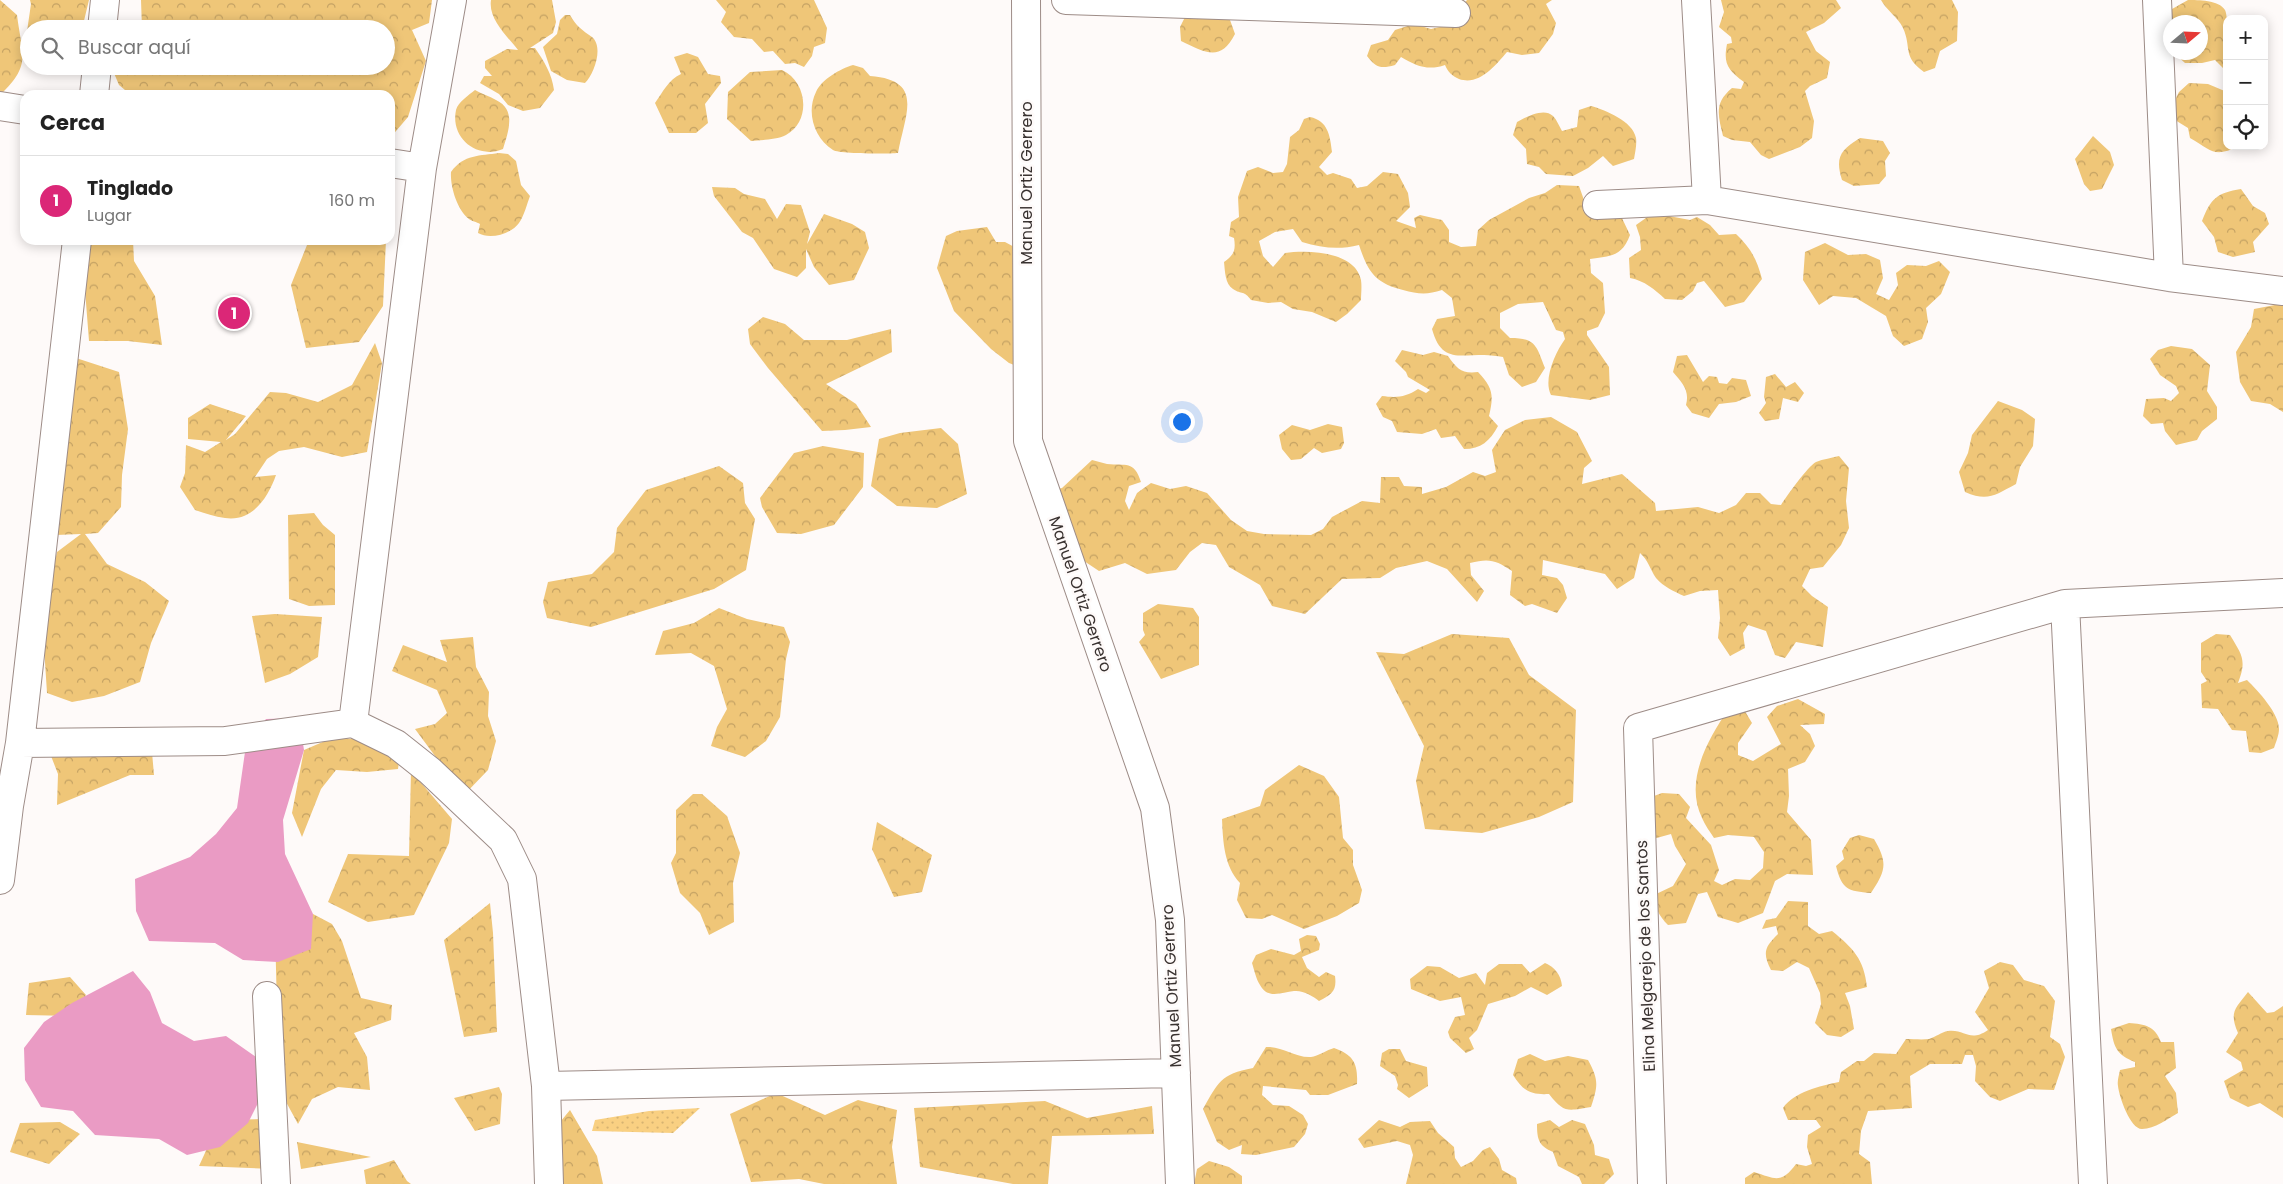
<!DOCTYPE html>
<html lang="es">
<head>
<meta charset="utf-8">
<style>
  :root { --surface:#fff; --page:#f6f6f6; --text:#222; --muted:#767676; --line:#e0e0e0; --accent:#db2777 }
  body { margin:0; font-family:Poppins,sans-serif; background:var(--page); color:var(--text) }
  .controls { position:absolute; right:15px; top:15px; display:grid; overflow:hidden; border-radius:10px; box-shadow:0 2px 12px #0003 }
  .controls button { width:45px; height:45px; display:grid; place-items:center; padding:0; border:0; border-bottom:1px solid var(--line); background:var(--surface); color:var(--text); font:25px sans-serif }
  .compass { position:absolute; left:2163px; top:15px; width:45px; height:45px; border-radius:50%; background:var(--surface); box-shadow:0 2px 12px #0003; rotate:71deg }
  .you { position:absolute; left:1181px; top:421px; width:18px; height:18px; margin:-12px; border:4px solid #fff; border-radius:50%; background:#1a73e8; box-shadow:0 0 0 8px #1a73e833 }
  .badge { display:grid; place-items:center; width:32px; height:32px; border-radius:50%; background:var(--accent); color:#fff; font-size:16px; font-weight:700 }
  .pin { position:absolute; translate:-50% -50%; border:2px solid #fff; box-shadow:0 1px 5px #0006 }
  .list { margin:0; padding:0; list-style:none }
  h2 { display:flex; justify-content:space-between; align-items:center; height:65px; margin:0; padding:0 20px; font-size:21px }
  h2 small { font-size:16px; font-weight:400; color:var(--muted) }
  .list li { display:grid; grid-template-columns:32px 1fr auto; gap:15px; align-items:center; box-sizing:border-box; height:90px; padding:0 20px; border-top:1px solid var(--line) }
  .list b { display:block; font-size:19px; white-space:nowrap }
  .list p { margin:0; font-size:16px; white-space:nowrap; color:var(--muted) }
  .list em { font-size:16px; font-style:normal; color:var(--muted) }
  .icon { flex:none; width:28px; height:28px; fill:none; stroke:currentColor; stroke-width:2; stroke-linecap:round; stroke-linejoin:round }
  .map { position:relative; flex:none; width:2283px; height:1184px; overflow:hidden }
  .search { position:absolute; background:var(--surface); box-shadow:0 2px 12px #0003; left:20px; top:20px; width:375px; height:55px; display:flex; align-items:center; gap:12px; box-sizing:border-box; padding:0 18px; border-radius:28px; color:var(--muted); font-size:19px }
  .panel { position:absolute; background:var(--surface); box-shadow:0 2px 12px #0003; left:20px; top:90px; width:375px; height:155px; border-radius:15px }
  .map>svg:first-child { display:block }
  .grass { fill:url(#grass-dots) }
  .forest { fill:url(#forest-crowns) }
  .water { fill:#ea9bc4 }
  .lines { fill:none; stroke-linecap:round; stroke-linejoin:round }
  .street-casing { stroke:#9d8c87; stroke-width:30 }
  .street { stroke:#fff; stroke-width:28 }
  .labels { text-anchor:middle; stroke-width:5; stroke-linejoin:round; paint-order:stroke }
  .street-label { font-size:16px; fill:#393230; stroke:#fefaf9 }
</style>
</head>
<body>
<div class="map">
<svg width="2283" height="1184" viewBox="0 0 2283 1184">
  <defs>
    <pattern id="grass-dots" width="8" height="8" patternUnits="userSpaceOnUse" patternTransform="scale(1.25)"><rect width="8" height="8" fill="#f9d082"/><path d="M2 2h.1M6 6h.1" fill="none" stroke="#d6b371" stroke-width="1.8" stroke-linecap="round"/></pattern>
    <pattern id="forest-crowns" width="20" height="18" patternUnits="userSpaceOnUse" patternTransform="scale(1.25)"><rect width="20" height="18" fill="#efc678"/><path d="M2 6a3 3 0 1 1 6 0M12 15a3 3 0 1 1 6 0" fill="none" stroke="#c3a163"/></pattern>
  </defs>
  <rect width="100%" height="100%" fill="#fefaf9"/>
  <path class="grass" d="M700,1108L673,1133L592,1131L595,1120L649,1111Z"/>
  <path class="forest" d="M0,0L17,15C22,55 32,65 0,95Z
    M30,0H89L82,29H29V47L25,45L31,4Z
    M141,0H432L429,23L412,30L426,61L408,117L390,138V95H131L119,85L111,66H386V29H142Z
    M491,0H552L556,22L553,33L530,48H535C544,61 552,74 554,90L540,108L523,111L508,105L499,94L480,83L484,76H492L485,68V61L507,49L518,50C507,36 488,19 491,0Z
    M716,0H814L827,28L825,43L814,47L812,56L804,67L795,63L785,64L773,51L764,52L752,39L734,37L721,22L726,12Z
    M1467,0H1552L1546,4L1556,23L1553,34L1539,53L1522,55L1507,52C1495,66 1479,86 1459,79C1452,76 1448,72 1445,65C1428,71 1416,66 1401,57L1395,65C1381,69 1376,68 1367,56L1371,45L1388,40L1395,30L1414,24L1431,29L1444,26L1451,20Z
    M1721,0H1836L1841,8L1824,23L1806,32L1816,51L1830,62L1827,78L1810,86L1805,91L1814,121L1812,138L1800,147L1769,159L1761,155L1750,142L1732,140L1723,136C1718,115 1714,103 1732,88L1741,89L1744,82C1728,70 1723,64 1727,44L1732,43L1731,37L1719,27L1724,12Z
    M1881,0H1952L1958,12L1957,41L1940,51L1935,68L1924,72C1902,56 1912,48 1903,28C1898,17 1886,10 1881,0Z
    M2188,0C2198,0 2219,0 2225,10C2229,17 2227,60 2227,72L2215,60L2202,63H2185L2174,53L2200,52V22H2170L2165,13Z
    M1220,13L1230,20L1235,34C1220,63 1205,52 1181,41L1180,27L1185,17Z
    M565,15H570C576,26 582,30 592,37C604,47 594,74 585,83L567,80L551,71L543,47L557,34L560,20Z
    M687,53L698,57L708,74L720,76L721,83L705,104L708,123L696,133H669L655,103C663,92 668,80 681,74L674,57Z
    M853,65L863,68L870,76C925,80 905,114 898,153C889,154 839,154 833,150C814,138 806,112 816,92C822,79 840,69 853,65Z
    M782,70C807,81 812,121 786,135C776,140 761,140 751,141L727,119L728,92L750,72Z
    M2189,83L2208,84L2227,92V146H2240C2213,158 2213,151 2190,138L2188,128L2175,120L2171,108L2179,92Z
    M475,90C482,94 489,96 496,100C517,110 508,132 503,149C477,160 450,138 456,110C458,102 469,95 475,90Z
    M1591,106C1605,110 1633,121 1636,138C1637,144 1635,153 1634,159L1613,166L1603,156L1588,168L1573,176L1546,174L1539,167L1527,164L1526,149L1513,135L1517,122C1526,117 1544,107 1553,116C1557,120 1559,126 1562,131L1577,127L1579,110Z
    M1310,117C1328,121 1330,135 1332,152L1319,167L1327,175L1333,173L1351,179L1357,188L1367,186L1383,172L1398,174L1408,193L1410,207L1396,221L1416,228L1414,218L1420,215L1442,220L1449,230V242L1461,247L1476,246L1478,230L1489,220L1529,198L1545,193L1557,185L1579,186L1589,214L1621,216L1630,235C1622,257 1610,256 1590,259L1591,273L1603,283L1605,313L1598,327L1587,331V335L1609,367L1610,395L1590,400L1551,395C1543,380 1555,353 1565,339L1563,332L1556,330L1543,302L1518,304L1500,313V328L1510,338C1536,338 1536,345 1545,368L1536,382L1522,387L1509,375L1503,357C1497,356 1490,355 1484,355C1458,355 1441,362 1432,329L1437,319L1455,316L1452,298L1442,290C1427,295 1418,294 1403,290C1375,283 1368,272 1359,245C1339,250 1322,248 1302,242L1293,229L1275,232L1259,241L1263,256L1273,267L1285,253C1308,250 1355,251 1361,280C1362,287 1361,294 1361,300L1347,314L1336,322L1312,312L1293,309L1281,302L1268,303L1251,300C1244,290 1242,295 1233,289C1225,284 1225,271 1224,262C1234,255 1236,250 1234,238L1229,236L1231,222L1239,217L1238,197L1247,171L1258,167L1273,173L1283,172L1287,164L1290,137L1299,130L1304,119Z
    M2093,136L2110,152L2114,165L2102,189L2090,191L2084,184L2075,159Z
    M1860,138L1883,141L1890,153L1885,161L1886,176L1879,184L1854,186L1842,180C1835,158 1840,150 1860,138Z
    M499,153L508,154L516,161L521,185L530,196C527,204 524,216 519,223C511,234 490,240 478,233L480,224C477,222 471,221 469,219C457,210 450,186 451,172C464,154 480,156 499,153Z
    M712,187L735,188L744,194L765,199L777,219L786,204L801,205L810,232L807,244L824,214L852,224L865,232L869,248L854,280L829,285L814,267L806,249V268L797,277L774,269L753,238L742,232L714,196Z
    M2241,189L2253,206L2265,213L2269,224L2253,242L2255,252L2233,257L2218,252L2214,237L2202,221C2211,198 2217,193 2241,189Z
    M1653,213L1690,220L1697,217L1710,225L1719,235L1736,234C1751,248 1757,260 1762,279L1744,302L1725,307L1704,281L1697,283L1693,291L1682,300L1665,299C1654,289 1645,281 1630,278L1629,258L1641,250L1640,237L1636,225Z
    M987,227L996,242H1005L1018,249L1027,370L1009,363L991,349L954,311L937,268L946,236L957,231Z
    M83,240H133L134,261L155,296L162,345L128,341H89L82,252Z
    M309,240H386L383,306L359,342L306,348L291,285Z
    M1825,243L1848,255L1866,254L1880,260L1883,278L1876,294L1889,300L1898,285L1896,273L1907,265L1926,266L1939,261L1950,272L1941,294L1926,308L1928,322L1922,339L1904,346L1893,336L1886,316L1856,298L1833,296L1819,305L1803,280L1805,252Z
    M2280,304H2283V412L2270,404L2251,401L2240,382L2236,352L2251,327L2254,309Z
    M763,317L785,324L804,340H847L891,329L892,352L826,384L856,404L871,427L845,430L822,431L768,368L750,344L748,329Z
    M375,343L382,363L367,452L342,457L304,447L279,451L267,459L255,477L276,475C268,498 252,522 225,518C215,517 205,513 195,510L180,487L185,473L186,445L205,452L221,442L188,439V418L210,404L246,416L226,440L235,434L270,392L286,393L318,402L352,385Z
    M2171,346L2192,349L2210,365L2207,391L2217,407V419L2202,431L2197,440L2176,445L2165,431L2163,423L2151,424L2143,416L2146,399L2164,398L2171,401L2179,393L2176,386L2160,375L2150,359L2158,350Z
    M1402,350L1423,355L1434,352L1448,356C1457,369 1462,374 1478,372C1493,388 1494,395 1489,416L1498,426C1490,441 1481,449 1464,449L1455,436L1441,438L1436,429L1422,434L1397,432L1392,421L1383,417L1376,404L1382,396C1397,398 1406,397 1418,389L1426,393L1430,390L1408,377L1406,372L1395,361Z
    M1687,355L1703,382L1709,376L1717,377L1719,383L1727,384L1732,378L1746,380L1751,396L1736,402L1719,404L1709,418L1692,413L1686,405C1690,390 1682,383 1673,372L1677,356Z
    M76,358L119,372L128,429L122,475L121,507L98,533L85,534L107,564L145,582L169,601L151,643L140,682L104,696L72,702L47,693L42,616L57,552L81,534L56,535Z
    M1775,374L1786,387L1795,382L1804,393L1798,402L1783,398L1779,419L1765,421L1759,413L1766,403L1764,397L1766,377Z
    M1998,401L2022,410L2035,419L2033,446L2020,467L2016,484C1995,495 1988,502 1965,492L1959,472L1968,453L1972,435Z
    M1551,417L1577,432L1592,461L1584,468L1582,484L1622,474L1655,503L1656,511L1698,507L1719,513L1736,505L1746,493H1760L1771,504L1781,505C1786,497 1808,466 1816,462C1823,459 1832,458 1839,456L1849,468L1846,501L1849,528L1841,545L1823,567L1810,569L1802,586L1812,596L1828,607L1823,647L1796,642L1785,658L1775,655L1766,631L1748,625L1743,633L1745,648L1730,656L1718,638L1720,618L1718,590L1700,591L1684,596C1673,591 1664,587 1656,578C1650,569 1648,560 1640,553L1634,578L1617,589L1605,574L1543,560L1542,575L1557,578L1563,585L1567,598L1557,613L1532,604L1525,606L1510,595L1512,571C1496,560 1489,558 1470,563L1471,575L1484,591L1477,602L1447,569L1427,561L1396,568L1380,578L1342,579L1305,614L1272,606L1260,585L1229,567L1216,545L1202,543L1190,552L1176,570L1147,574L1125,563L1099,571L1069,551L1039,493L1062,488L1092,460C1097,461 1102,463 1107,464C1126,466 1134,460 1141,482L1129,486L1125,501L1129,510L1137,493L1151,483L1170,489L1186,486L1207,493L1231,520L1247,531L1264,534L1311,535L1323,529L1332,517L1362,501L1380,503L1381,477H1399L1404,486L1422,487V494L1446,487L1473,472L1485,476L1496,472L1492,450L1505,430L1525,420Z
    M1328,424L1342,427L1344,443L1341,449L1322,453L1314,448L1301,459L1291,460L1282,449L1279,435L1292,425L1310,430Z
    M941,428L958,444L967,494L937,508L897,506L871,486L879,439L900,433Z
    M823,446L864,453L863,487L834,525L801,534L777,533L762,507L760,498L794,453Z
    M719,466L743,483L745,503L755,519L746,570L714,589L591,627L547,618L543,602L548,582L592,574L614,552L617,528L646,490Z
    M314,513L323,525L335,535V605L309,606L289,599L288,515Z
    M1158,604L1193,608L1199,617V665L1161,679L1139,642L1145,635L1143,630V613Z
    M719,608L747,619L784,627L790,642L786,659L780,717L766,741L745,757L711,746L717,727L727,709L714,666L691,653L655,655L663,631L694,623Z
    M275,614L322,617L318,657L290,674L265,683L252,616Z
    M1452,634L1509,638L1529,675L1576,710L1573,802L1539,817L1482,833L1425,829L1416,781L1424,746L1376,652L1404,654Z
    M2216,634L2230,635C2242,655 2247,660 2238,683L2247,680C2258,691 2279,713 2279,729C2279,735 2276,742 2274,748L2261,753L2249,752L2246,731L2232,730L2218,709L2202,708L2201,684L2207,681L2201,672V643Z
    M473,637L476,667L489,692L488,716L496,741L488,770L464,795L415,729L435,724L447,713L437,690L392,671L403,645L447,662L440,640Z
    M1798,699L1825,714L1824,724L1800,725L1810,734L1815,746L1805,762L1788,769L1789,796L1787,812L1811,840L1813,875L1787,874L1775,881L1763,913L1738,923L1718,917L1707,892L1698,894L1686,923L1668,925C1659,916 1655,908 1654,895L1673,886L1686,864L1675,846L1671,834L1653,839L1646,799L1662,793L1679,794L1690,807L1686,818L1711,845L1719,870L1714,881L1722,885L1735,879L1750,880L1763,868L1764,852L1754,837L1728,835L1714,838C1710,832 1705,825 1702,818C1684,781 1708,739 1728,710L1743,708L1752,723L1738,743V755L1753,761L1781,744L1767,717L1777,706Z
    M332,738L380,740L401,748L398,769L367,772L336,770L321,789L302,837L292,813L304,750Z
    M152,752L154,775H130L57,805L58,774L51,756Z
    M1299,765L1324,776L1339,797L1343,838L1353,850V865L1362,890L1359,903L1337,916L1304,929L1272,915L1262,919L1246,918L1237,900L1240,883C1224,866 1223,842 1222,819L1260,806L1265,790Z
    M411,771L452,819L449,843L414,915L368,922L328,902L348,854L409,856Z
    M693,794H702L727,816L740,853L733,883L734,922L709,935L700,913L680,893L671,863L676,853V810Z
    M877,822L932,855L922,892L894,897L872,849Z
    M1859,835L1874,839C1888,863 1886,870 1871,893C1848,891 1842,890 1836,866L1844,859L1842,851L1850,838Z
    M1788,901L1808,902V926L1819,934L1832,931C1853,948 1864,959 1867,987L1845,993L1850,1006L1854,1029L1841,1037L1827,1035L1815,1023L1821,1004L1820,993L1809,968L1797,962L1783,971L1771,970C1762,952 1765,947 1778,934L1776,926L1762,929L1766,920L1776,918Z
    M490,903L493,933L497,1032L464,1037L444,940Z
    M313,914L332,924L342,941L361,998L392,1005L391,1020L354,1033L367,1057L370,1090L338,1087L312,1099L298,1124L279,1089L275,929L287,921Z
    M1307,935L1316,936L1320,944L1319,950L1302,957L1307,968L1319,977L1326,972L1335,976C1337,991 1332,994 1319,1001C1313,996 1303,990 1294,991C1282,992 1268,1000 1260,985C1256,979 1254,969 1252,963L1256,955L1271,949L1294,955L1301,951L1299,939Z
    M2000,962L2013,965L2024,980L2044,986L2055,1001L2050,1037L2060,1044L2065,1057L2054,1090L2028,1089L2000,1101L1990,1097L1975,1081L1976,1066L1973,1055H1965L1962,1064H1930L1910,1076L1912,1108L1868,1111L1861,1131L1859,1154L1870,1162L1872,1184H1745V1178L1754,1172C1776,1179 1781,1184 1796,1164L1806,1166L1812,1164L1807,1147L1808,1135L1821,1127L1816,1120H1788L1783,1108C1794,1092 1820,1086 1839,1082L1841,1072L1857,1061H1864L1874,1053L1896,1054L1906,1039C1913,1039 1922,1040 1929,1039C1936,1037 1941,1032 1948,1031C1966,1029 1969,1043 1988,1030L1975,1012L1989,988L1984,971Z
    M1545,963C1555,967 1561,975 1562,986L1547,995L1531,987L1515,996L1488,1004L1477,1030L1469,1038L1474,1049L1466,1053L1450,1038L1448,1032L1455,1017L1465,1015L1461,997L1440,1001L1411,989L1410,979L1427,966L1440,967L1459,978L1476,973L1485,985L1487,973L1499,964H1522L1530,973Z
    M70,977L86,995L71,1016L26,1015L29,983Z
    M2248,992L2267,1013L2274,1012L2283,1006V1118L2260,1103L2248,1107L2230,1098L2224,1081L2243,1070L2241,1062L2226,1052L2238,1033C2229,1012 2235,1009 2248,992Z
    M2129,1023C2145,1024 2155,1026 2161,1042H2174L2176,1068L2165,1076L2176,1093L2178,1113C2167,1119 2155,1129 2142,1129C2130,1129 2119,1096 2118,1086C2117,1081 2119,1075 2120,1070L2135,1067V1062C2117,1055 2114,1048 2111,1029Z
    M1266,1047C1282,1046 1295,1058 1311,1057C1318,1056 1327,1050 1334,1048C1354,1055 1358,1064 1357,1084L1328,1095H1310L1306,1090L1263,1086L1262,1095L1273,1105L1289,1106L1303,1115L1308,1124L1305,1134L1294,1147L1256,1155L1241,1154L1242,1145L1229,1150L1217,1142L1203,1109C1218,1083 1220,1074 1253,1068Z
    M1389,1049H1400L1406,1061L1427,1067L1428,1086L1409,1098L1397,1089L1398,1085L1395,1076L1380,1066L1382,1053Z
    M1530,1054L1545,1061L1568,1056L1588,1060C1599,1080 1598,1086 1591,1107C1567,1111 1564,1113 1549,1094C1531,1095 1523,1091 1513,1075L1518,1059Z
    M499,1087L502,1094L500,1124L475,1131L454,1098Z
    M776,1093L825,1115L858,1100L897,1110L892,1147L897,1184H824L799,1179L751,1182L730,1114Z
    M1045,1101L1087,1118L1152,1106L1154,1134L1052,1136L1048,1184H1013L920,1167L914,1108Z
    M570,1110L597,1156L603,1184H563L547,1138Z
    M262,1119L273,1169L199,1166L220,1120Z
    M1379,1120L1400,1127L1410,1122L1430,1121L1438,1133L1454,1147L1455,1158L1461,1167L1473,1161L1483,1150L1490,1147L1499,1159L1502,1170L1516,1178L1517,1184H1406L1413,1155L1410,1145L1397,1141L1364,1148L1358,1139Z
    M1550,1120L1559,1127L1572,1120L1585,1124L1594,1145L1595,1155L1609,1159L1614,1174L1604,1184H1582L1579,1177L1558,1166L1553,1152C1539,1146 1537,1140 1537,1124Z
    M60,1122L80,1134L49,1164L10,1152L20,1123Z
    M297,1142L371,1157L301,1169Z
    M394,1160L407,1181L411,1184H366L364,1170Z
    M1209,1161L1229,1167L1242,1176V1184H1194L1197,1169Z"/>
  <path class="water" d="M299,718L304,750L283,820L285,854L313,914L311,949L278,962L243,960L215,943L149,941L136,911L135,879L190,857L216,834L237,808L246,745L266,719Z
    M133,971L150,992L162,1023L194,1041L226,1036L256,1057L263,1093L248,1123L220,1147L187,1155L159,1139L95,1135L73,1111L41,1107L25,1080L24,1048L44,1022L72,1003Z"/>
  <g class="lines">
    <g class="street-casing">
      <path id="street" d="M452,0L422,168L353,723L396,744L430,771L503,840L522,879L546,1086L549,1184
        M1026,0L1028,441L1155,808L1170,920L1180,1184
        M1066,0L1456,13
        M1696,0L1707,200
        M2157,0L2169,277
        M102,29L105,0
        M94,95L97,66
        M0,106L25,110
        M390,163L422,168
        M1597,205L1707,200L2169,277L2283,291
        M2065,604L2093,1184
        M20,743L225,741L353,723
        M0,880L9,806L20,743L77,240
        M267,996L276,1184
        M546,1086L1176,1073
        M1652,1184L1638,728L2065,604L2283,593"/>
    </g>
    <use href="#street" class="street"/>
  </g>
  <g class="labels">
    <g class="street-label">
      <text transform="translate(1026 183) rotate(-90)" y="6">Manuel Ortiz Gerrero</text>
      <text transform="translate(1081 594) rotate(71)" y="6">Manuel Ortiz Gerrero</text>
      <text transform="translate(1645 956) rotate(-92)" y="6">Elina Melgarejo de los Santos</text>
      <text transform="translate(1171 986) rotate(-93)" y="6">Manuel Ortiz Gerrero</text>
    </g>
  </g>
</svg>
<div class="controls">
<button>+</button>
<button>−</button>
<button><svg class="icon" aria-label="locate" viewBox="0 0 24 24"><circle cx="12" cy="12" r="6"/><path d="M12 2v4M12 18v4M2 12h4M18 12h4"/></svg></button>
</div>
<svg class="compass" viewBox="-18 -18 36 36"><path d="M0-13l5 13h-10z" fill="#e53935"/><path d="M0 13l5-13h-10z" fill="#767676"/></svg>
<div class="you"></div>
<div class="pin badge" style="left:234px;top:313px">1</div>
<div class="search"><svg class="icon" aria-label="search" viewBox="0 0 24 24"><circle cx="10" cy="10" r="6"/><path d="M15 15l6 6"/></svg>Buscar aquí</div>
<section class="panel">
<h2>Cerca<small></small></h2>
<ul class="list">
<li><span class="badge">1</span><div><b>Tinglado</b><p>Lugar</p></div><em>160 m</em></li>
</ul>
</section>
</div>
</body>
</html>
